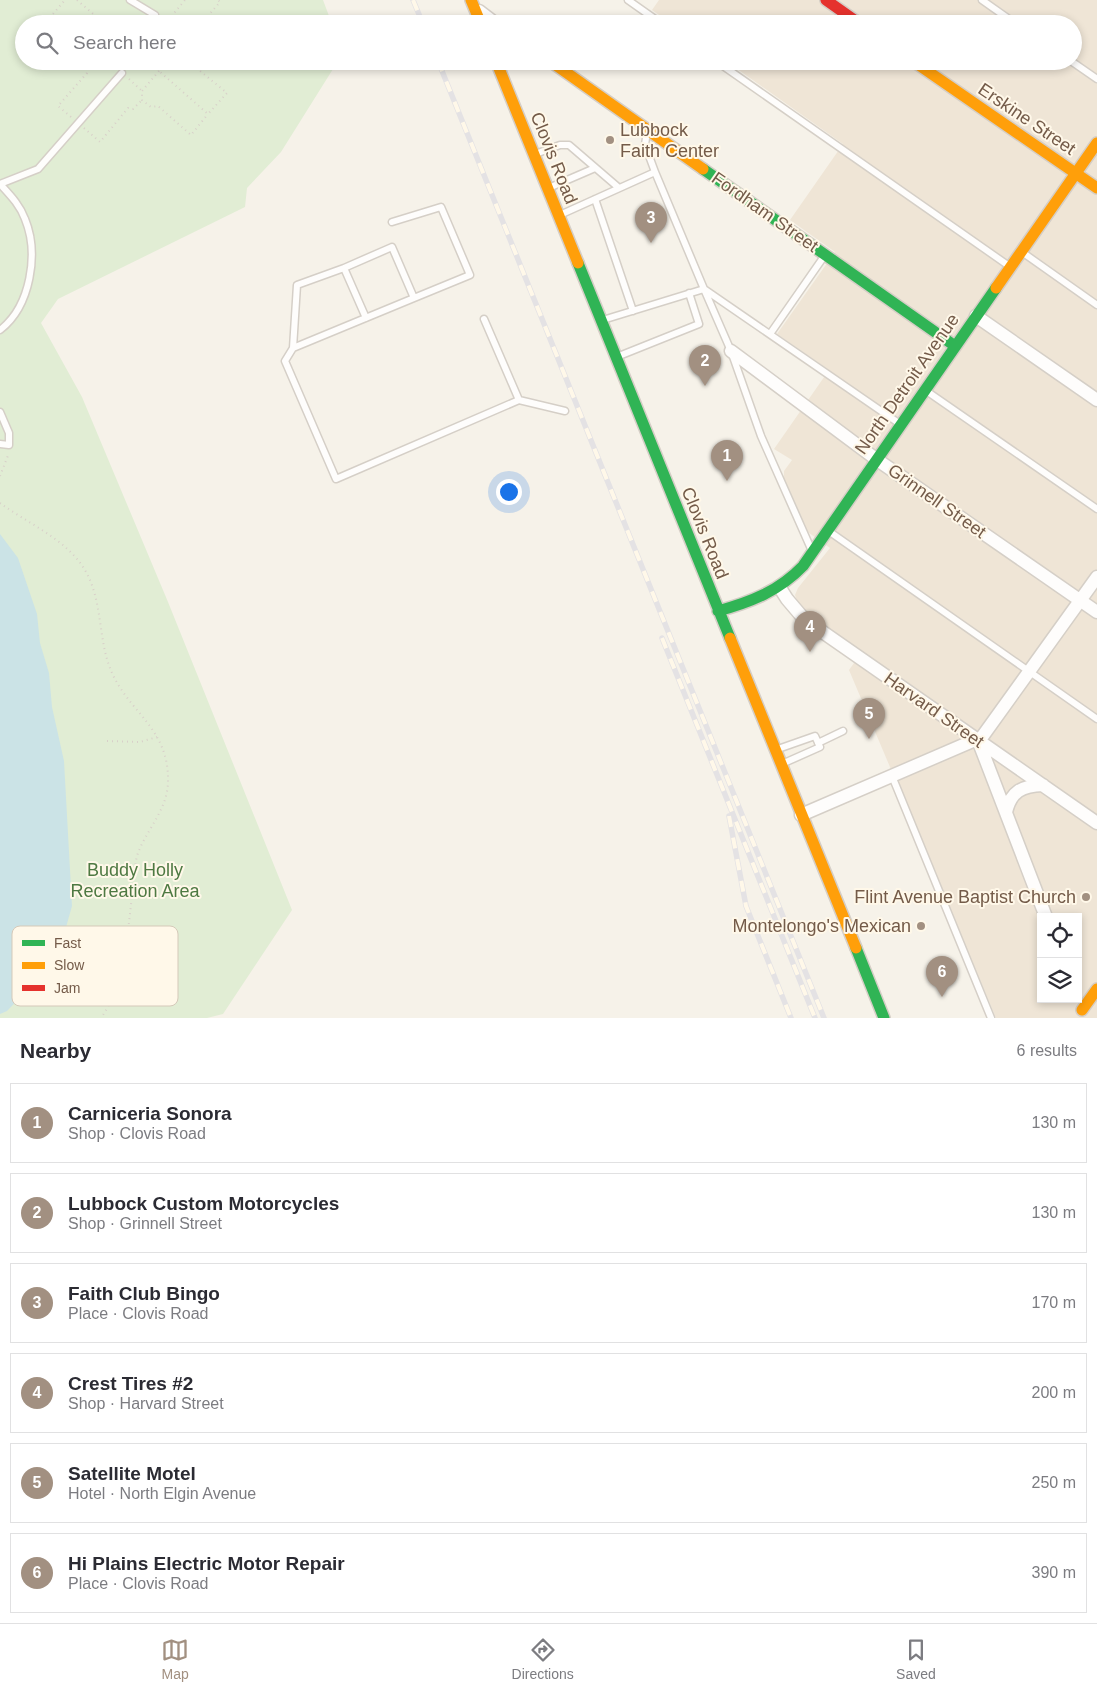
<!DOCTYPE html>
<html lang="en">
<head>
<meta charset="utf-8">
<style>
  :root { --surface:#fff; --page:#f7f7f7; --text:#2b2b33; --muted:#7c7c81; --line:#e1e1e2; --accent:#a29081 }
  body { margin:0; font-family:Arial,sans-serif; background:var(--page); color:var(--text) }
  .controls { position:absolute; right:15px; bottom:15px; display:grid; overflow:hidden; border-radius:0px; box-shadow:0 2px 8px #0003 }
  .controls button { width:45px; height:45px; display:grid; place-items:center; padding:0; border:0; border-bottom:1px solid var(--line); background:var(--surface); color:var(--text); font:25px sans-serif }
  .you { position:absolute; left:508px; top:491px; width:18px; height:18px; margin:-12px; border:4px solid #fff; border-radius:50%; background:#1a73e8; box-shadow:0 0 0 8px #1a73e833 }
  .badge { display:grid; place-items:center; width:32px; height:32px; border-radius:50%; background:var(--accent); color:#fff; font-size:16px; font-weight:700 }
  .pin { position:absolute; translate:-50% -41px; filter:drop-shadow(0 1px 2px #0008) }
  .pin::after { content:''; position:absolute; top:26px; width:18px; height:15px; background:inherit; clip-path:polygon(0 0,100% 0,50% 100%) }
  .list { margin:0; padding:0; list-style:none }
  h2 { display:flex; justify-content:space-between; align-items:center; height:65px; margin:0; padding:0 20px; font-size:21px }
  h2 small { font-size:16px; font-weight:400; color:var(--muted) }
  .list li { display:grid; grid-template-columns:32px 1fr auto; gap:15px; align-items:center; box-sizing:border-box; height:80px; margin:0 10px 10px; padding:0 10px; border:1px solid var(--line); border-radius:0px }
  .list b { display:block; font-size:19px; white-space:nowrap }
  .list p { margin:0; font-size:16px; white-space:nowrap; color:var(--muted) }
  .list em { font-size:16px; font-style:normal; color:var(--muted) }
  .icon { flex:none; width:28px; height:28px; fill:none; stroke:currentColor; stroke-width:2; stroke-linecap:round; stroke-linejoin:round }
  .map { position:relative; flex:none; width:1097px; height:1018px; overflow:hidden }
  .search { position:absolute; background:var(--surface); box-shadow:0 2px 8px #0003; left:15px; right:15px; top:15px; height:55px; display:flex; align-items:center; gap:12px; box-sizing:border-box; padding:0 18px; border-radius:28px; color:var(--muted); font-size:19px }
  .sheet { height:605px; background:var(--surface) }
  nav { display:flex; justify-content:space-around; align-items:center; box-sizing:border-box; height:70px; border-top:1px solid var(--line); background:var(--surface); font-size:14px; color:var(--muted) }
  nav a { display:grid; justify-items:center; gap:2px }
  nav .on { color:var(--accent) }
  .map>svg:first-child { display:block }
  .residential { fill:#efe5d6; fill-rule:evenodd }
  .green { fill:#e1edd4 }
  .water { fill:#cbe3e6 }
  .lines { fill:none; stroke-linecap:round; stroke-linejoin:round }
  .lane-casing { stroke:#d5cfc7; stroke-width:9 }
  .street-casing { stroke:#d5cfc7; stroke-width:15 }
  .fast-casing { stroke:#d5cec6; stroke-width:14 }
  .slow-casing { stroke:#d5cec6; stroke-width:14 }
  .jam-casing { stroke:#d5cec6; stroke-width:14 }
  .path { stroke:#d8d0c9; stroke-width:2; stroke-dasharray:1 4; stroke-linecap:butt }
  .lane { stroke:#fefdfc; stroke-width:6 }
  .street { stroke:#fefdfc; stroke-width:12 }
  .fast { stroke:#30b455; stroke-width:11 }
  .slow { stroke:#ff9f0a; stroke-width:11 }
  .jam { stroke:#e5322d; stroke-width:11 }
  .rail-casing { stroke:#e4e2e4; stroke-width:5.5 }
  .rail { stroke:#fff8e9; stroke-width:4; stroke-dasharray:11; stroke-linecap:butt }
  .poi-dot { fill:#a29081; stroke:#fff8e9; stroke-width:2 }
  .labels { text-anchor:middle; stroke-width:4; stroke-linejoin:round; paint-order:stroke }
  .street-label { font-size:18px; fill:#745b49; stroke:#fff8e9 }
  .poi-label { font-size:18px; fill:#745b49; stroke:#fff8e9; text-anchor:end }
  .park-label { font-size:18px; fill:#4e7942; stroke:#fff8e9 }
  .key { fill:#fff8e9; stroke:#d5c9b9; stroke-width:1 }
  .key-label { font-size:14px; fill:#745b49 }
</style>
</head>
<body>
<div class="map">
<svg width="1097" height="1018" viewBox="0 0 1097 1018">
  <rect width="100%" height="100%" fill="#f6f2e9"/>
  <path class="residential" d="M659,0H1097V1018H996L849,670L862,652L806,613L797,601L795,595L798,588L830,548L805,530L784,482V471L792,460L774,449L829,370L777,334L835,252L790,220L843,144L726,61H1073V24H672L652,10ZM1041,917H1078V999H1041Z"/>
  <path class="green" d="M0,0H323L332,24H24V61H338L281,152L247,188L245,207L58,299L41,323L82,397L168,602L292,910L223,1014L207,1018H0Z"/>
  <path class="water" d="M0,534L18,558L37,614L40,643L49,673L52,707L64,761L72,906L59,952L31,986L7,1011L0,1014Z"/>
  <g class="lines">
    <g class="lane-casing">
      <path id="lane" d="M130,0L155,15
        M628,0L662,24
        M982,0L1016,24
        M716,61L1009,266
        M1071,61L1097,79
        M538,153L560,145H569L619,188
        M0,184L38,169L122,73
        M0,184C10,195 20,205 25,219C39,253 31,306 0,330
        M551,187L595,168
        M595,199L633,311
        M562,214L655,172L645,145L647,131
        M392,222L441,207L470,275L414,298
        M1022,252L1097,305
        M344,268L366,318
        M484,319L519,400L565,411
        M606,319L704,289L655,172
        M770,334L825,255
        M293,348L414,298L392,247L344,268L297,285L293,348L285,361L336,479L519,400
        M619,356L699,324L689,293
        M925,390L1097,509
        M0,412L9,433V445L0,444
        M830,532L1097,719
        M812,551L761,436L731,351L704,289L900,424
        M818,743L843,731
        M778,749L815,736L820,747L784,763
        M892,776L991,1018"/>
    </g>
    <g class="street-casing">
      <path id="street" d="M479,11L496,24
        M976,316L1097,400
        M731,351L876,459L1097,612
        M780,588L787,599L804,619L1097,823
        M978,740L1046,917
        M1006,812C1011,791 1022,786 1043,785
        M801,815L982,737L1097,577"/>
    </g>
    <g class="fast-casing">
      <path id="fast" d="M703,169L955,346
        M578,263L730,638
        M718,611C751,602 779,591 803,566L996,288
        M856,948L884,1018"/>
    </g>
    <g class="slow-casing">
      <path id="slow" d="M471,0L481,24
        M496,61L578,263
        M550,61L703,169
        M913,61L1097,188
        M996,288L1097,143
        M730,638L856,948
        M1082,1010L1097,989"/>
    </g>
    <g class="jam-casing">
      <path id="jam" d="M826,0L860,24"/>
    </g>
    <path class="path" d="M77,0L105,24
      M62,24L52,15L65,0
      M165,24L185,0
      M201,24L220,2L218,0
      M108,61L116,68
      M167,61L159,71L208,114L227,93L194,66V61
      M159,71L142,91V100L151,107L158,106L191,135L208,114
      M129,79L142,91
      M71,117L58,106L87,73L85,66L89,61
      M84,128L100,142L128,108L133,109L142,100
      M0,476L9,453
      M0,503C27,523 64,538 83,567C104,599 97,640 112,673C130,713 169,729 168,781C168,809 147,829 138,853C135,861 135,871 134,879C128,923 127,981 101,1018
      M107,741L140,742L157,737"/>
    <use href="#lane" class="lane"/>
    <use href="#street" class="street"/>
    <use href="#fast" class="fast"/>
    <use href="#slow" class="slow"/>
    <use href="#jam" class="jam"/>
    <g class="rail-casing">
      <path id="rail" d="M413,0L423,24
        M438,61L824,1018
        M662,638L815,1018
        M729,816L746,906L791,1018"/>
    </g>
    <use href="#rail" class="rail"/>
  </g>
  <g class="poi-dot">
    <circle cx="610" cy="140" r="5"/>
    <circle cx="1086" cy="897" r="5"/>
    <circle cx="921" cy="926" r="5"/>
  </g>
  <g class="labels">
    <g class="street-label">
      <text transform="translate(1027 119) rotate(34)" y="6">Erskine Street</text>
      <text transform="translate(554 158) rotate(68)" y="6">Clovis Road</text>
      <text transform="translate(765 212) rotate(35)" y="6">Fordham Street</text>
      <text transform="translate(907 384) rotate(-55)" y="6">North Detroit Avenue</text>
      <text transform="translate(937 501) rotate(35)" y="6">Grinnell Street</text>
      <text transform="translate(705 533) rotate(68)" y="6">Clovis Road</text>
      <text transform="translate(934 710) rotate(35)" y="6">Harvard Street</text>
    </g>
    <g class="poi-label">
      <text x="620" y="136" text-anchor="start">Lubbock<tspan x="620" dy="21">Faith Center</tspan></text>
      <text x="1076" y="903">Flint Avenue Baptist Church</text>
      <text x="911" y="932">Montelongo's Mexican</text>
    </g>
    <g class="park-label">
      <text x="135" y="876">Buddy Holly<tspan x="135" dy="21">Recreation Area</tspan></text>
    </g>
  </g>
  <rect x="12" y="926" width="166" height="80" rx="8" class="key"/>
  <rect x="22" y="940" width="23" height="6" fill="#30b455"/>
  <rect x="22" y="962" width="23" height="7" fill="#ff9f0a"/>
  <rect x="22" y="985" width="23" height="6" fill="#e5322d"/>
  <g class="key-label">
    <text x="54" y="948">Fast</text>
    <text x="54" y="970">Slow</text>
    <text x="54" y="993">Jam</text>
  </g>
</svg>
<div class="controls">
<button><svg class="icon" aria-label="locate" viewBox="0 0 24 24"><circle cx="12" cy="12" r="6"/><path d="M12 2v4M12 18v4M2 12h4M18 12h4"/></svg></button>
<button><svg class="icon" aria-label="layers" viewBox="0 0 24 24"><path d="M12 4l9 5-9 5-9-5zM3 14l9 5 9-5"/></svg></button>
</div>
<div class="you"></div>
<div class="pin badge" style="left:727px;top:481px">1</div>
<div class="pin badge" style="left:705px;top:386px">2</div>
<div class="pin badge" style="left:651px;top:243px">3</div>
<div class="pin badge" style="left:810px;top:652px">4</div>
<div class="pin badge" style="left:869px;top:739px">5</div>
<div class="pin badge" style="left:942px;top:997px">6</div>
<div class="search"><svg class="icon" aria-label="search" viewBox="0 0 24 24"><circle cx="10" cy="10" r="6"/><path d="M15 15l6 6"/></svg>Search here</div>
</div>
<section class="sheet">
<h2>Nearby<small>6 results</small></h2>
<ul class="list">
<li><span class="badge">1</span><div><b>Carniceria Sonora</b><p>Shop · Clovis Road</p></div><em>130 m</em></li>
<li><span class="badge">2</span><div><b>Lubbock Custom Motorcycles</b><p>Shop · Grinnell Street</p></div><em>130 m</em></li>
<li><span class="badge">3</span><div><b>Faith Club Bingo</b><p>Place · Clovis Road</p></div><em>170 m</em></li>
<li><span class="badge">4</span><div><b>Crest Tires #2</b><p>Shop · Harvard Street</p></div><em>200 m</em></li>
<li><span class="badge">5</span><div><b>Satellite Motel</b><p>Hotel · North Elgin Avenue</p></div><em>250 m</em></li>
<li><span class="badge">6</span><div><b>Hi Plains Electric Motor Repair</b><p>Place · Clovis Road</p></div><em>390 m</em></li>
</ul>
</section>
<nav>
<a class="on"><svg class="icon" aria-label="map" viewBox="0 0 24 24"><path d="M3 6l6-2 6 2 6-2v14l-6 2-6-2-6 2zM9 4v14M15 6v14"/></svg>Map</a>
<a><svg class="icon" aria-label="directions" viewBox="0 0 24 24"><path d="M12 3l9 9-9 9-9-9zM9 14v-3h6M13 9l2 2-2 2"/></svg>Directions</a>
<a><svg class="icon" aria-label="saved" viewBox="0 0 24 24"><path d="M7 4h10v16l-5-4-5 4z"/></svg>Saved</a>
</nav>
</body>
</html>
